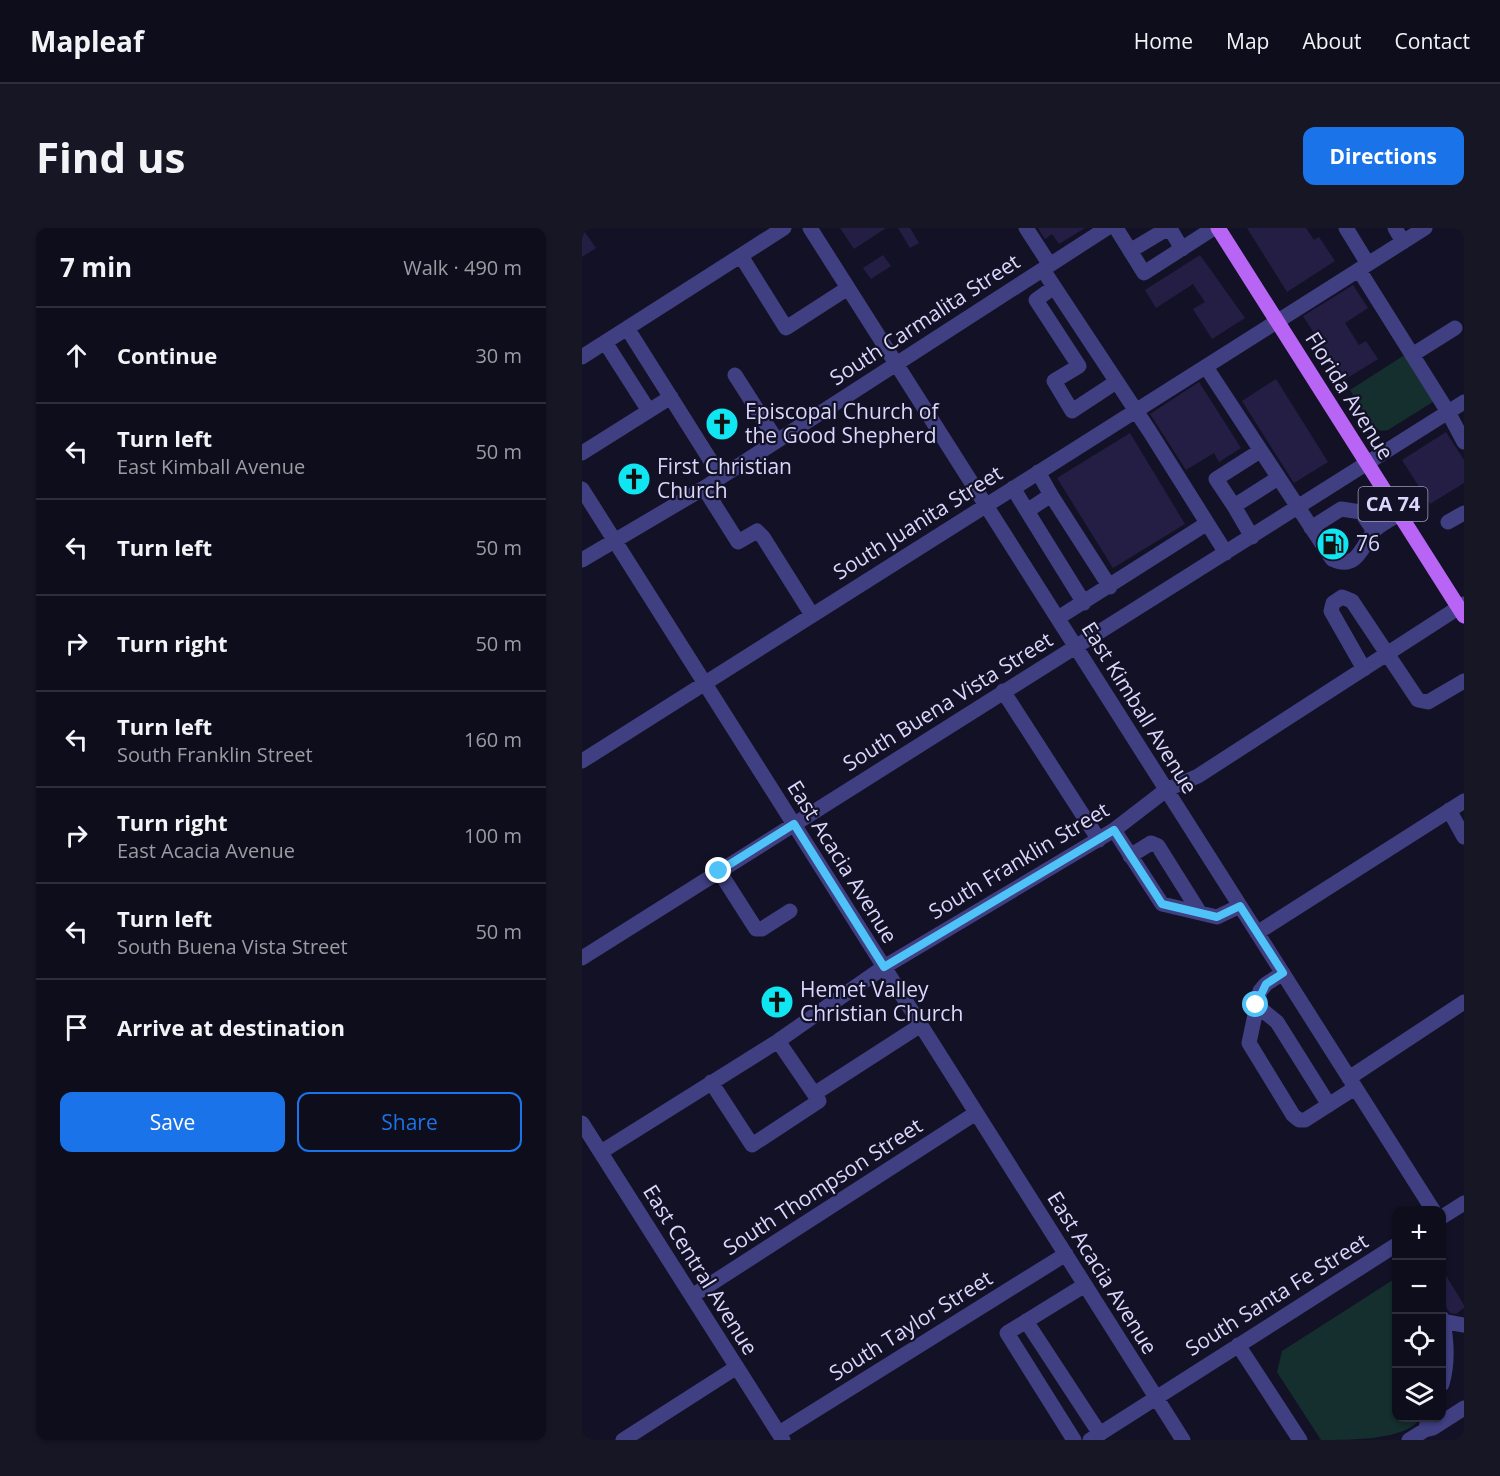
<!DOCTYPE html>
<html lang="en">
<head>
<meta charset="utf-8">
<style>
  :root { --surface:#0e0d1c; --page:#171625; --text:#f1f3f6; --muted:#9b9ca3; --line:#2e2d3b; --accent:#1a73e8 }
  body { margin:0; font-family:"Open Sans",sans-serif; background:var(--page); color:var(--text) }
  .controls { position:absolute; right:18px; bottom:18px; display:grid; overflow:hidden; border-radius:12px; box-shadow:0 2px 4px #0004 }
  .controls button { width:54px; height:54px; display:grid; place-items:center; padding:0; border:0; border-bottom:2px solid var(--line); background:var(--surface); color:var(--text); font:30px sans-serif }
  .stop { position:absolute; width:18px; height:18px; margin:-14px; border:4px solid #4fc3f7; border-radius:50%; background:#fff }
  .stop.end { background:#4fc3f7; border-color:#fff; box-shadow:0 2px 6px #0008 }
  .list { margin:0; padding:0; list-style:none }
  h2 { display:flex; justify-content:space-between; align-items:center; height:78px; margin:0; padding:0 24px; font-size:26px }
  h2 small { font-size:20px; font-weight:400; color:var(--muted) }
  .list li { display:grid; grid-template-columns:39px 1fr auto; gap:18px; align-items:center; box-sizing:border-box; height:96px; padding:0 24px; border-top:2px solid var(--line) }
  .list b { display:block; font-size:22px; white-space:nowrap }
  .list p { margin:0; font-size:20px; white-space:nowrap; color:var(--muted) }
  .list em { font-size:20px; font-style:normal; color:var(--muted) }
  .actions { display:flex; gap:12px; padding:18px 24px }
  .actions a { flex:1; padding:14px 0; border:2px solid var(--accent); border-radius:12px; text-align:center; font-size:21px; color:var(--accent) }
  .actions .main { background:var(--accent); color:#fff }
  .icon { flex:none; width:33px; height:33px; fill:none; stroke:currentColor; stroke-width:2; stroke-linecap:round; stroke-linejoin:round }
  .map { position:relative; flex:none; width:882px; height:1212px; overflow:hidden; border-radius:12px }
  header { display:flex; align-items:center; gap:36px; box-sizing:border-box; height:84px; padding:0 30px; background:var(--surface); border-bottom:2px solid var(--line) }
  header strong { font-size:28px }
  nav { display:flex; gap:33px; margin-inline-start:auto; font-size:21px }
  .intro { display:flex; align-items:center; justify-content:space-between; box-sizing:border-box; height:144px; padding:0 36px }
  h1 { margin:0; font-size:42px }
  .button { padding:15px 27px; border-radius:12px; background:var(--accent); color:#fff; font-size:21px; font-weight:700 }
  main { display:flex; gap:36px; padding:0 36px }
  aside { flex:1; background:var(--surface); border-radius:12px; box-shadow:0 2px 4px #0004 }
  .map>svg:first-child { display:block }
  .green { fill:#142f2d }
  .building { fill:#241e45 }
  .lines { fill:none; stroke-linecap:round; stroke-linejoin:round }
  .minor { stroke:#3f3f82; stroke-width:15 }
  .major { stroke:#b865f6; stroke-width:15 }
  .route { stroke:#4fc3f7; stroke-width:8 }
  .labels { text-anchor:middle; stroke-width:4.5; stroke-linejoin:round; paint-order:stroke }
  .shield { fill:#131125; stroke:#9e9cbc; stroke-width:1.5 }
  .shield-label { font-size:20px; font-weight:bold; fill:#dad7fd }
  .street-label { font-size:21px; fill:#dad7fd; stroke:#131125 }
  .poi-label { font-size:21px; fill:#dad7fd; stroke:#131125; text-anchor:start }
</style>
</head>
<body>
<header>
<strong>Mapleaf</strong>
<nav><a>Home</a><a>Map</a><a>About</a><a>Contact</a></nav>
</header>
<div class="intro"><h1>Find us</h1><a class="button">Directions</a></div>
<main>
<aside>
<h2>7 min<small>Walk · 490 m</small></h2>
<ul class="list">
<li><svg class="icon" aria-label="ahead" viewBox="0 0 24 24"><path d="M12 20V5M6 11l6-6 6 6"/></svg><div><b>Continue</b></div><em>30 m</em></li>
<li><svg class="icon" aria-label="left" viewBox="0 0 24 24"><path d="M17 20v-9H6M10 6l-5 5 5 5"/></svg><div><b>Turn left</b><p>East Kimball Avenue</p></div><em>50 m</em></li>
<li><svg class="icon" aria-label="left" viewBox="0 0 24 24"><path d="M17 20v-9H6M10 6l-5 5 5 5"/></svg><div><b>Turn left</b></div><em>50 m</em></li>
<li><svg class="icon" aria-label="right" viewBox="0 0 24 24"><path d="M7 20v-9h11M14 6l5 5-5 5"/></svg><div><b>Turn right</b></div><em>50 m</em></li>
<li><svg class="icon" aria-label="left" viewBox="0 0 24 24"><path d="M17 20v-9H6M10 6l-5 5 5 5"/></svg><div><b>Turn left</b><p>South Franklin Street</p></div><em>160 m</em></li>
<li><svg class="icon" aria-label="right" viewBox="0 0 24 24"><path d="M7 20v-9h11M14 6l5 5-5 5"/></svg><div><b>Turn right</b><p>East Acacia Avenue</p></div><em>100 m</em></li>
<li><svg class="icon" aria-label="left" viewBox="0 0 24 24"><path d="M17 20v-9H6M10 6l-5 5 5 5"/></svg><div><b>Turn left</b><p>South Buena Vista Street</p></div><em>50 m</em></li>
<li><svg class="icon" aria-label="arrive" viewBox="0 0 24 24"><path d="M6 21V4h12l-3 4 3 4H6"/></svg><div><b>Arrive at destination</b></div></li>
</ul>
<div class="actions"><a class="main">Save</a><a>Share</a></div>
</aside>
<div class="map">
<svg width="882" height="1212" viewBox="0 0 882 1212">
  <rect width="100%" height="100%" fill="#131125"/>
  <path class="green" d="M824,126L854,172L806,202L799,203L792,199L768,162Z
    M814,1050V1190H838C826,1212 769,1212 739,1212L695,1144L700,1123Z"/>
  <path class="building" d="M0,0L14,20L0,29Z
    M258,0H304L272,21Z
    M316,0H328L337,15L328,20Z
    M456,0H503L477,16L470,6L463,11Z
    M665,0H724L732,12L737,9L753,33L705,64Z
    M301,27L309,38L289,51L281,40Z
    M618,27L663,90L630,111L611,81L623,74L611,56L574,80L563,62Z
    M771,57L786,80L763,95L777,117L784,113L796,131L762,152L721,88Z
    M694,151L746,234L712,255L660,173Z
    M617,154L659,220L637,234L632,225L604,242L568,186Z
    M864,204L882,232V255L848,276L820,232Z
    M548,205L603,296L531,340L475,250Z
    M860,1041L882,1077V1080L874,1086L868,1085L860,1073Z"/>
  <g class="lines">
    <path class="minor" d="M228,0L851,982
      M444,0L468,37
      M534,0L562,45L632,0
      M764,0L786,36
      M813,0L821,14
      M548,23L583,2L590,4L600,21
      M159,28L204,100L266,60
      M461,42L568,204L644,325
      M777,42L866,184L882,214
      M472,59L454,72L497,138L472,153L490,183L534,154
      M45,100L139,249
      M23,114L67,183
      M830,127L873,100
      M0,129L202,0
      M624,139L750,331C777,344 781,314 793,302C799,296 810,291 817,286
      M153,147L195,213
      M678,223L634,251L652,278L696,250
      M0,225L89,169
      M122,260L156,314L175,303L181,309L230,387
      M431,260L445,283L469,267L456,244
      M0,261L601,1212
      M469,267L528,359
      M652,278L670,309
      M445,283L502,375
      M866,294L882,285
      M729,300L759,281L779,284L792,303
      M0,332L122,260L525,0
      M476,390L624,296
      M782,441L749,383L751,375L760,369L770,373L836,472L846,474L882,453
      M421,463L517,612
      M0,533L843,0
      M867,582L882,609
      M532,602L580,676L635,689L658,678
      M548,628L569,615L576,618L618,685
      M137,643L174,701H180L208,683
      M675,705L882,573
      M0,730L882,174
      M701,745L684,756L678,763L667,815L711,887L717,892H723L773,860
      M674,777L695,794L747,877
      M767,850L882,774
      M129,854L170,917L237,873L196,813
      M232,866L339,797
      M0,895L201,1212
      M19,924L196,813L302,739L532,602L584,562L616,548L882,376
      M860,989L882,975
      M110,1068L394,885
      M860,1090C865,1112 866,1135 860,1156
      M444,1093L518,1206
      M860,1093L882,1097
      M656,1117L718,1212
      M843,1202L851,1200L882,1180
      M197,1205L484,1026
      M41,1212L155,1139
      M492,1212L425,1105L503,1057
      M508,1212L814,1017
      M827,1212L843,1202L846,1194"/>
    <path class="major" d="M636,0L882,388"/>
  </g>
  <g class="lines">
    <path class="route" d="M137,643L212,596L302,739L532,602L580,676L635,689L658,678L701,745L684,756L674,777"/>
  </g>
  <defs>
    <g id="church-disc" transform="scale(1.725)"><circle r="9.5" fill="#0fe6f1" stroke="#131125"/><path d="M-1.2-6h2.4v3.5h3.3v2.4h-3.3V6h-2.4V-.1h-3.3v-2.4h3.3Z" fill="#111"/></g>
    <g id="fuel-disc" transform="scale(1.725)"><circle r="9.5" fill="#0fe6f1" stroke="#131125"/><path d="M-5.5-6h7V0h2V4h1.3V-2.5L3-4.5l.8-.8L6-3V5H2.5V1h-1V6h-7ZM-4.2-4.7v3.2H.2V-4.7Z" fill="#111"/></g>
  </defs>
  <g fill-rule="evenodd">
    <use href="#church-disc" x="140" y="196"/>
    <use href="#church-disc" x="52" y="251"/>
    <use href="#fuel-disc" x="751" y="316"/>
    <use href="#church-disc" x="195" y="774"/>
  </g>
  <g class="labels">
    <rect class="shield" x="776.5" y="259" width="69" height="34" rx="4.5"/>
    <g class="shield-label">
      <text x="811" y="283">CA 74</text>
    </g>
    <g class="street-label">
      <text transform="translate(343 92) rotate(-33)" y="7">South Carmalita Street</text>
      <text transform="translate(767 168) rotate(58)" y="7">Florida Avenue</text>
      <text transform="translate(336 295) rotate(-32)" y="7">South Juanita Street</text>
      <text transform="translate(366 474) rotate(-32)" y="7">South Buena Vista Street</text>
      <text transform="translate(557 480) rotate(58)" y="7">East Kimball Avenue</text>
      <text transform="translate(437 633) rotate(-31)" y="7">South Franklin Street</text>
      <text transform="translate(260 634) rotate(58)" y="7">East Acacia Avenue</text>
      <text transform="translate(241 959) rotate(-33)" y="7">South Thompson Street</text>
      <text transform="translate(118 1042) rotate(58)" y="7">East Central Avenue</text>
      <text transform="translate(520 1045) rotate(58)" y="7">East Acacia Avenue</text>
      <text transform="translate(695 1067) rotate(-32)" y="7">South Santa Fe Street</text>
      <text transform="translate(329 1098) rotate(-32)" y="7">South Taylor Street</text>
    </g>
    <g class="poi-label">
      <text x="163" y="191">Episcopal Church of<tspan x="163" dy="24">the Good Shepherd</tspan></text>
      <text x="75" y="246">First Christian<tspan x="75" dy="24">Church</tspan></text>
      <text x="774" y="323">76</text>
      <text x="218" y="769">Hemet Valley<tspan x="218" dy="24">Christian Church</tspan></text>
    </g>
  </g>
</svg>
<div class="controls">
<button>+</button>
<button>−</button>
<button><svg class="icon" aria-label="locate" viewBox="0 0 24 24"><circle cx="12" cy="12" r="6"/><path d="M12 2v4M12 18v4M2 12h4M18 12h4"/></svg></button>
<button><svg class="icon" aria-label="layers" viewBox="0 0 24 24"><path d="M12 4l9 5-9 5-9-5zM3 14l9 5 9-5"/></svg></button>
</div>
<div class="stop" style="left:674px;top:777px"></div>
<div class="stop end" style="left:137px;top:643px"></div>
</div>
</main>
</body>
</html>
